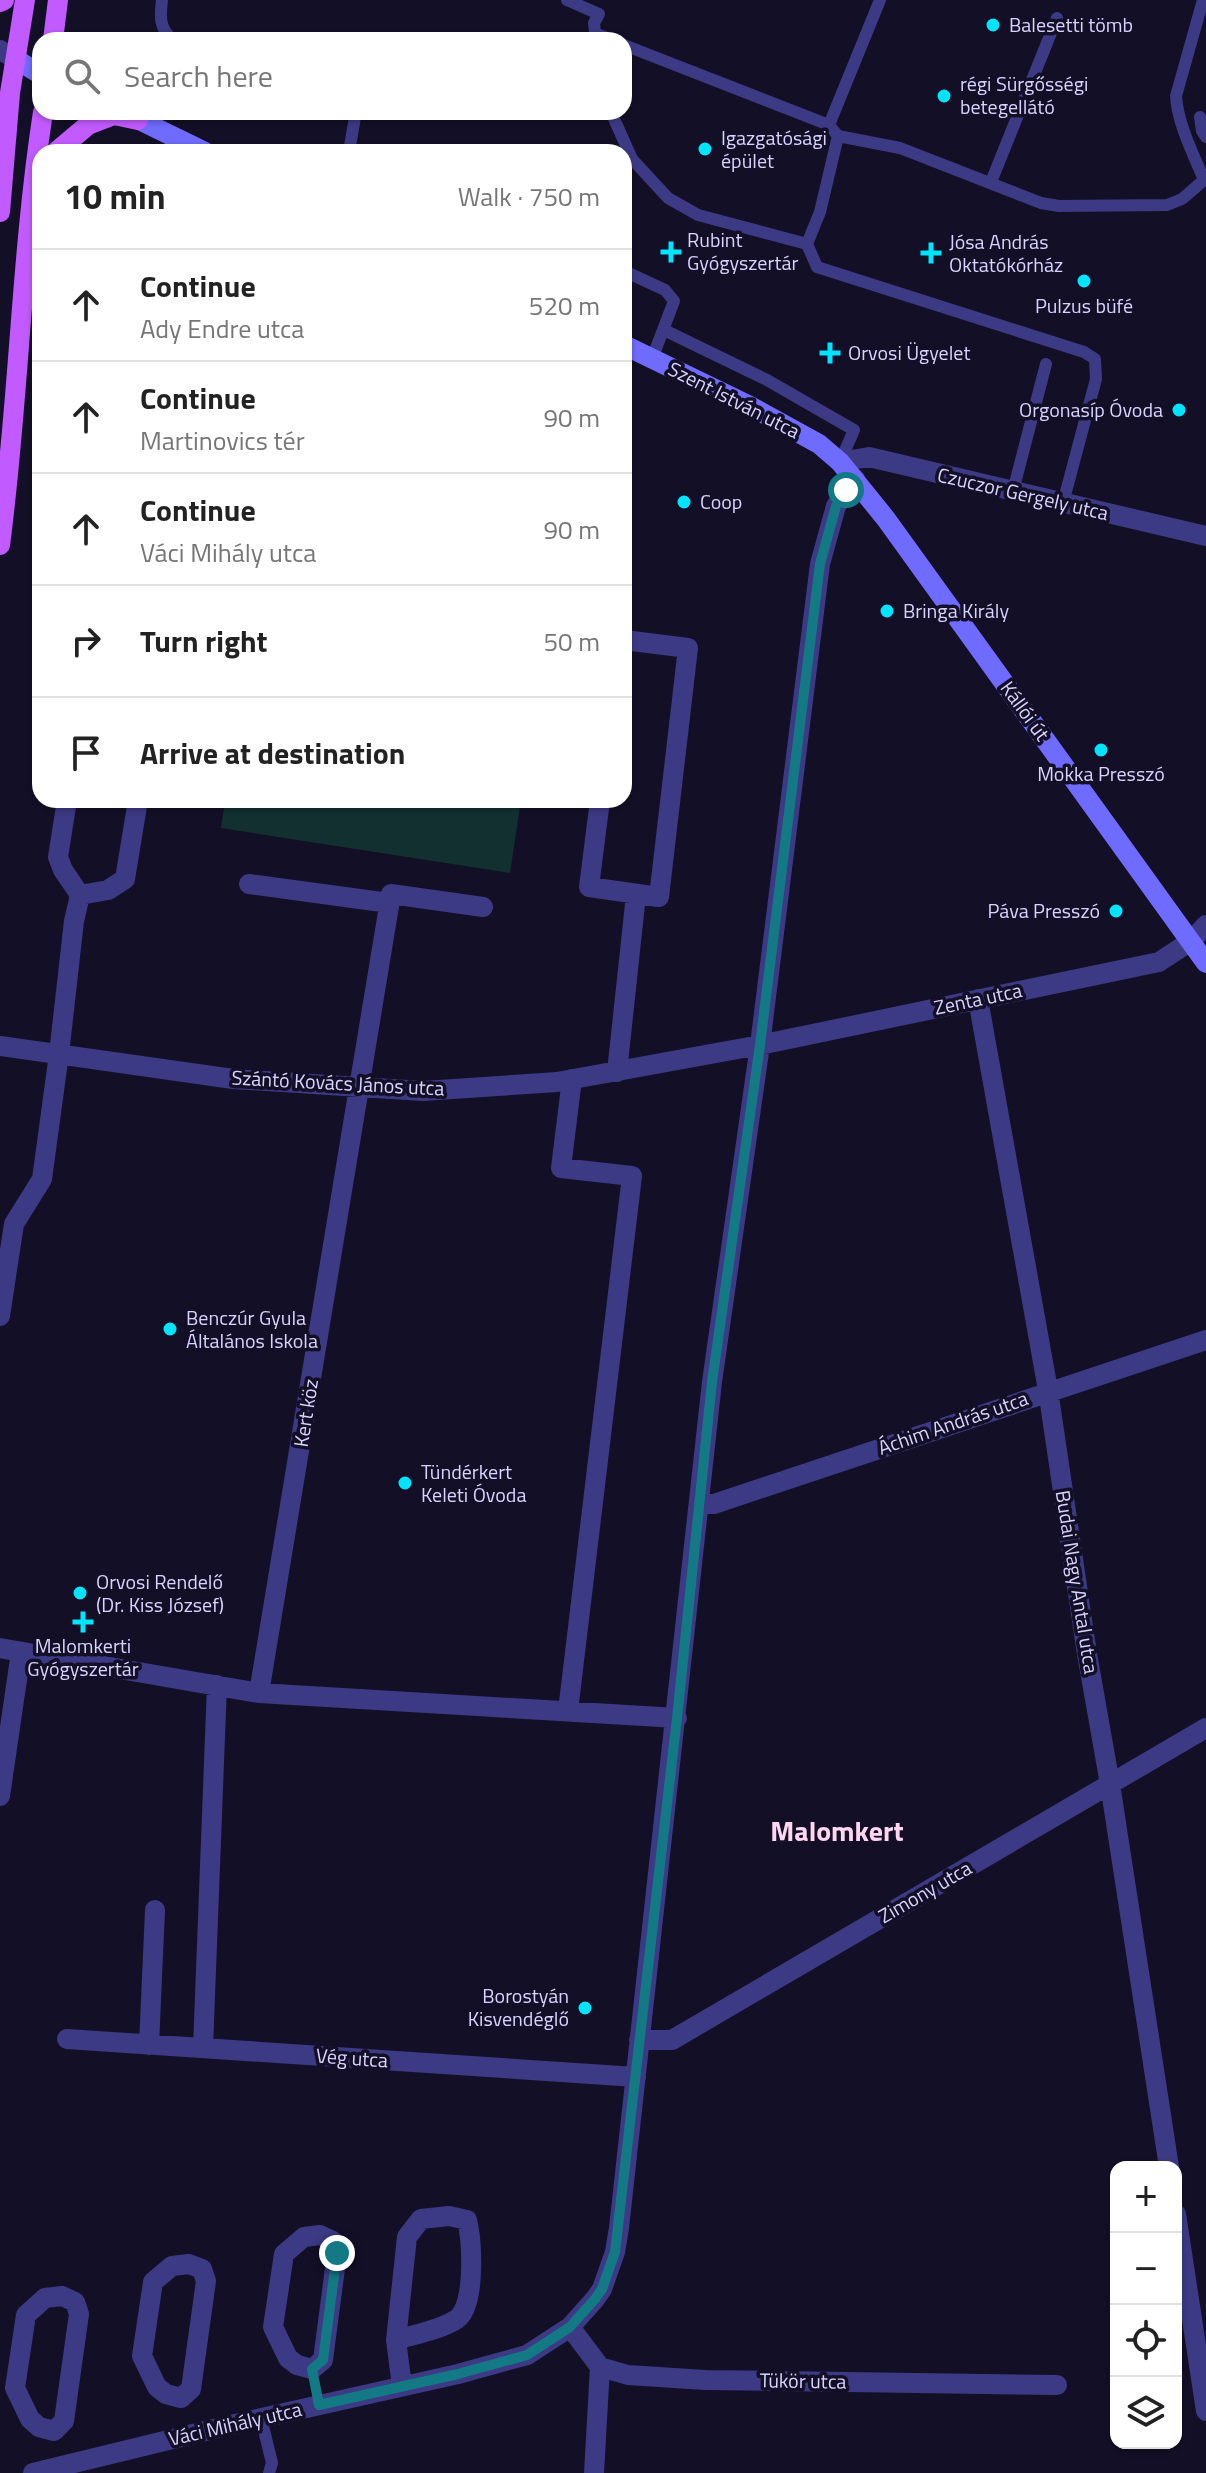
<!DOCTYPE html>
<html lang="en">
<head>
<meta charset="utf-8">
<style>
  :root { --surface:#fff; --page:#f6f6f6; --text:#222; --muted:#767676; --line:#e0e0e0 }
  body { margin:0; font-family:"Titillium Web",sans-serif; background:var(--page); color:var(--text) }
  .controls { position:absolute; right:24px; bottom:24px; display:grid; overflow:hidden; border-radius:16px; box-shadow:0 2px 6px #0004 }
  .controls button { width:72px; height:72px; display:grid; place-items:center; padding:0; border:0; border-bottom:2px solid var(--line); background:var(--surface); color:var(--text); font:40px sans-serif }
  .stop { position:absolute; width:24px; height:24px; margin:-18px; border:6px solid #137a85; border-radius:50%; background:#fff }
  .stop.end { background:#137a85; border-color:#fff; box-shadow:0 2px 8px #0008 }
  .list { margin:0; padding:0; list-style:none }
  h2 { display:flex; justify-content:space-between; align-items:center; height:104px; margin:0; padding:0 32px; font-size:34px }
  h2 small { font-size:26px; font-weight:400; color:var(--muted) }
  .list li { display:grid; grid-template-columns:52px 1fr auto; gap:24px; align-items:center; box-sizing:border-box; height:112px; padding:0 32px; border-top:2px solid var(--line) }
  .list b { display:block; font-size:30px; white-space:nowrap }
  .list p { margin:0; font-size:26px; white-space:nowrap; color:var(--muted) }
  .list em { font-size:26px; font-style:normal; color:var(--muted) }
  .icon { flex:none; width:44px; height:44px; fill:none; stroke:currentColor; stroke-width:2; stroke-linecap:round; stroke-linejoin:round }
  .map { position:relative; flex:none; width:1206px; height:2473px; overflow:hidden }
  .search { position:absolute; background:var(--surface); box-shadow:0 2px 6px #0004; left:32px; top:32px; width:600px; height:88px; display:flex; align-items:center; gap:20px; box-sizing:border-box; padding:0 28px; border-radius:24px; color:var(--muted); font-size:30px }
  .panel { position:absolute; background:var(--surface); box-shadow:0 2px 6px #0004; left:32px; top:144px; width:600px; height:664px; border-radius:24px }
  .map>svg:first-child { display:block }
  .green { fill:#12302f }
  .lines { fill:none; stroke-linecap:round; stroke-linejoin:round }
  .service { stroke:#3d3a85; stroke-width:12 }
  .minor { stroke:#3d3a85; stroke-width:20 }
  .tertiary { stroke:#3d3a85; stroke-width:20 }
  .secondary { stroke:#6f6bff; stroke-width:20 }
  .primary { stroke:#c25bff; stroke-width:20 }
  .route { stroke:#137a85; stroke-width:10 }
  .poi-dot { fill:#00e5ff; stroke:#130f26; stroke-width:3 }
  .labels { text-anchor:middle; stroke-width:7; stroke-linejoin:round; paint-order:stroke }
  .poi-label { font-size:20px; fill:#d9d4ff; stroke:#130f26; text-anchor:start }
  .street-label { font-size:20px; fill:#d9d4ff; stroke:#130f26 }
  .district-label { font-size:28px; font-weight:bold; fill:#ffd6f0; stroke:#130f26 }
</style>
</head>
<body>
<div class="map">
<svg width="1206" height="2473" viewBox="0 0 1206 2473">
  <rect width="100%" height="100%" fill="#130f26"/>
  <path class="green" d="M225,800H521L510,873L221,828Z"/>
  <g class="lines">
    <path class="service" d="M162,0C160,17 159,28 173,40
      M567,0L599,14L594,23L595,33L612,40
      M624,45L829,125L838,136
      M611,112L632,159L668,198L698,215L807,244
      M1200,117L1202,131L1206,137
      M829,125L880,0
      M349,152L355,117L354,112
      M991,182L1057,18
      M624,271L665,290L674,301L652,359
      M664,330L767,380L854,430L840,462
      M1013,491L1046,364
      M1063,503L1096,379L1095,359L1084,352L817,267L807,244L820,212L838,136L900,148L1041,203L1059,206L1167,205L1182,199L1204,180C1193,153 1178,125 1176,96L1203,0
      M261,2418L272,2463L269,2473"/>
    <path class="minor" d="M840,462L869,457L1206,536
      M600,800L589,887L659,897L688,648L624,640
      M249,884L389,903
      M80,895L108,890L125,879L138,800
      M978,999L1048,1390L1087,1654L1110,1784L1169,2167
      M0,1046L233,1079L423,1091L557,1082L760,1045L1159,962L1191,941L1206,925
      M617,1072L636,895
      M0,1316L14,1224L42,1179L59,1054L74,921L80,895L63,870L58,857L67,800
      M700,1503L714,1504L1206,1340
      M0,1648L259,1693L677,1718
      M259,1693L391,894L483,907
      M568,1711L632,1176L561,1168L572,1079
      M0,1796L21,1652
      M67,2039L636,2077
      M639,2040H672L1206,1728
      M149,2045L155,1910
      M203,2048L217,1685
      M1176,2214L1206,2411
      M320,2235L333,2241L337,2253L323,2360L312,2369L297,2365L288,2358L273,2327L284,2254L304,2237Z
      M189,2264L202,2269L206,2281L191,2389L181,2398L166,2394L157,2387L142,2356L153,2282L172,2266Z
      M62,2296L75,2302L79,2314L64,2421L54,2431L39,2427L30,2419L15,2388L26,2315L45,2298Z
      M570,2327L600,2367L628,2375L705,2380L1057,2385
      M396,2340C416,2334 440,2330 457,2319C476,2305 472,2241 467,2220L449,2216L421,2219L407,2237L396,2340L402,2386
      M33,2473L222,2427L458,2374L527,2355L570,2327L595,2299L602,2289L615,2252L619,2228L712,1382L760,1045L820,564L836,506L855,479
      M594,2473L600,2367"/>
    <path class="tertiary" d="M0,50L17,60"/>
    <path class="secondary" d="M17,60L40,74
      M123,112L205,152
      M624,345L750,406L819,444L840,462L886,519L1206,963"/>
    <path class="primary" d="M0,2L4,0
      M53,40L58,0
      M56,152L88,125L114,115L138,120
      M0,212L10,93L25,0
      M0,545C19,401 21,255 43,112"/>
  </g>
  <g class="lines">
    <path class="route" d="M337,2253L323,2360L312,2369L319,2405L458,2374L527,2355L570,2327L595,2299L602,2289L615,2252L677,1718L712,1382L760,1045L820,564L836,506L846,490"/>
  </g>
  <g class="poi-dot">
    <circle cx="993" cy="25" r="8"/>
    <circle cx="944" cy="96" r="8"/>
    <circle cx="705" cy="149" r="8"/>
    <path d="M667 240h8v8h8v8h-8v8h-8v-8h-8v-8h8z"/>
    <path d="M927 241h8v8h8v8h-8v8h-8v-8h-8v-8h8z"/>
    <circle cx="1084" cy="281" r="8"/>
    <path d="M826 341h8v8h8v8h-8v8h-8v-8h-8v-8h8z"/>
    <circle cx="1179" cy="410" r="8"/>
    <circle cx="684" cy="502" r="8"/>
    <circle cx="887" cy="611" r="8"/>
    <circle cx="1101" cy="750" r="8"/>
    <circle cx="1116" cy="911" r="8"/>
    <circle cx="170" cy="1329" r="8"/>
    <circle cx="405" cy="1483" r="8"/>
    <circle cx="80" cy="1593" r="8"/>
    <path d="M79 1610h8v8h8v8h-8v8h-8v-8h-8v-8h8z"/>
    <circle cx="585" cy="2008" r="8"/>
  </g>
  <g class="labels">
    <g class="poi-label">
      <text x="1009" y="32">Balesetti tömb</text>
      <text x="960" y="91">régi Sürgősségi<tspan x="960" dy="23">betegellátó</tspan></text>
      <text x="721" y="145">Igazgatósági<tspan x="721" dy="23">épület</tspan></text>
      <text x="687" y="247">Rubint<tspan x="687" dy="23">Gyógyszertár</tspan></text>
      <text x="949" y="249">Jósa András<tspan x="949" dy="23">Oktatókórház</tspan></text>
      <text x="1084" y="313" text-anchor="middle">Pulzus büfé</text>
      <text x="848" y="360">Orvosi Ügyelet</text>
      <text x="1163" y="417" text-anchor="end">Orgonasíp Óvoda</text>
      <text x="700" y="509">Coop</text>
      <text x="903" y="618">Bringa Király</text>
      <text x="1101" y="781" text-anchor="middle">Mokka Presszó</text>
      <text x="1100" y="918" text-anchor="end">Páva Presszó</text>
      <text x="186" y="1325">Benczúr Gyula<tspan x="186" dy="23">Általános Iskola</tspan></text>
      <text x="421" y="1479">Tündérkert<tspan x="421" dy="23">Keleti Óvoda</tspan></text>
      <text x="96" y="1589">Orvosi Rendelő<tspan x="96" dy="23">(Dr. Kiss József)</tspan></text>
      <text x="83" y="1653" text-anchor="middle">Malomkerti<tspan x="83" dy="23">Gyógyszertár</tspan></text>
      <text x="569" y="2003" text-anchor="end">Borostyán<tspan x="569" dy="23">Kisvendéglő</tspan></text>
    </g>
    <g class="street-label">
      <text transform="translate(734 400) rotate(27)" y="7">Szent István utca</text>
      <text transform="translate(1023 494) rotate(13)" y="7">Czuczor Gergely utca</text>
      <text transform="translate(1025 711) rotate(54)" y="7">Kállói út</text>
      <text transform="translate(978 999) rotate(-12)" y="7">Zenta utca</text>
      <text transform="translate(338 1083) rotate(3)" y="7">Szántó Kovács János utca</text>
      <text transform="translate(306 1413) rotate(-81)" y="7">Kert köz</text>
      <text transform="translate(953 1423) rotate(-19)" y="7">Áchim András utca</text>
      <text transform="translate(1077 1582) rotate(81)" y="7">Budai Nagy Antal utca</text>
      <text transform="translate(925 1892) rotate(-30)" y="7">Zimony utca</text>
      <text transform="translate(352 2058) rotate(4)" y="7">Vég utca</text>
      <text transform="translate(803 2381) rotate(1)" y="7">Tükör utca</text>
      <text transform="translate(235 2424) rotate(-13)" y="7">Váci Mihály utca</text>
    </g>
    <g class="district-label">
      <text x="837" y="1841">Malomkert</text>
    </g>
  </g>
</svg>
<div class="controls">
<button>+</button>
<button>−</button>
<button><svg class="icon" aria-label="locate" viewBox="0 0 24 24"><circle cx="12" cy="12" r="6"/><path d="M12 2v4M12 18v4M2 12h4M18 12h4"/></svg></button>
<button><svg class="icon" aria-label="layers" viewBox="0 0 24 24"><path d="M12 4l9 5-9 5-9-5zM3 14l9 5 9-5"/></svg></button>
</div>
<div class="stop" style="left:846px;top:490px"></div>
<div class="stop end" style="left:337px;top:2253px"></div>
<div class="search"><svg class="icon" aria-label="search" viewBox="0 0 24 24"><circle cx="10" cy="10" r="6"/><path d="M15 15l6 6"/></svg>Search here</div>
<section class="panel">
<h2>10 min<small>Walk · 750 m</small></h2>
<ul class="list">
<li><svg class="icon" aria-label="ahead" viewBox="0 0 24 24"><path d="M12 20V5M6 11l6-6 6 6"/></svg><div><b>Continue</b><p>Ady Endre utca</p></div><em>520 m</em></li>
<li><svg class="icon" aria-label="ahead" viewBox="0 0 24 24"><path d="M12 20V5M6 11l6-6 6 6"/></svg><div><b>Continue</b><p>Martinovics tér</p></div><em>90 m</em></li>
<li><svg class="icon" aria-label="ahead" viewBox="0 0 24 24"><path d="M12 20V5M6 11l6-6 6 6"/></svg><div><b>Continue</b><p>Váci Mihály utca</p></div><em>90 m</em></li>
<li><svg class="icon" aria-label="right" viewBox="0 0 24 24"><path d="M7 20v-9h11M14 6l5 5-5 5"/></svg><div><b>Turn right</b></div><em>50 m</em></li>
<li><svg class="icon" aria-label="arrive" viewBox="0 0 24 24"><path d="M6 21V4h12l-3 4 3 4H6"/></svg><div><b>Arrive at destination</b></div></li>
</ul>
</section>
</div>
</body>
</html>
